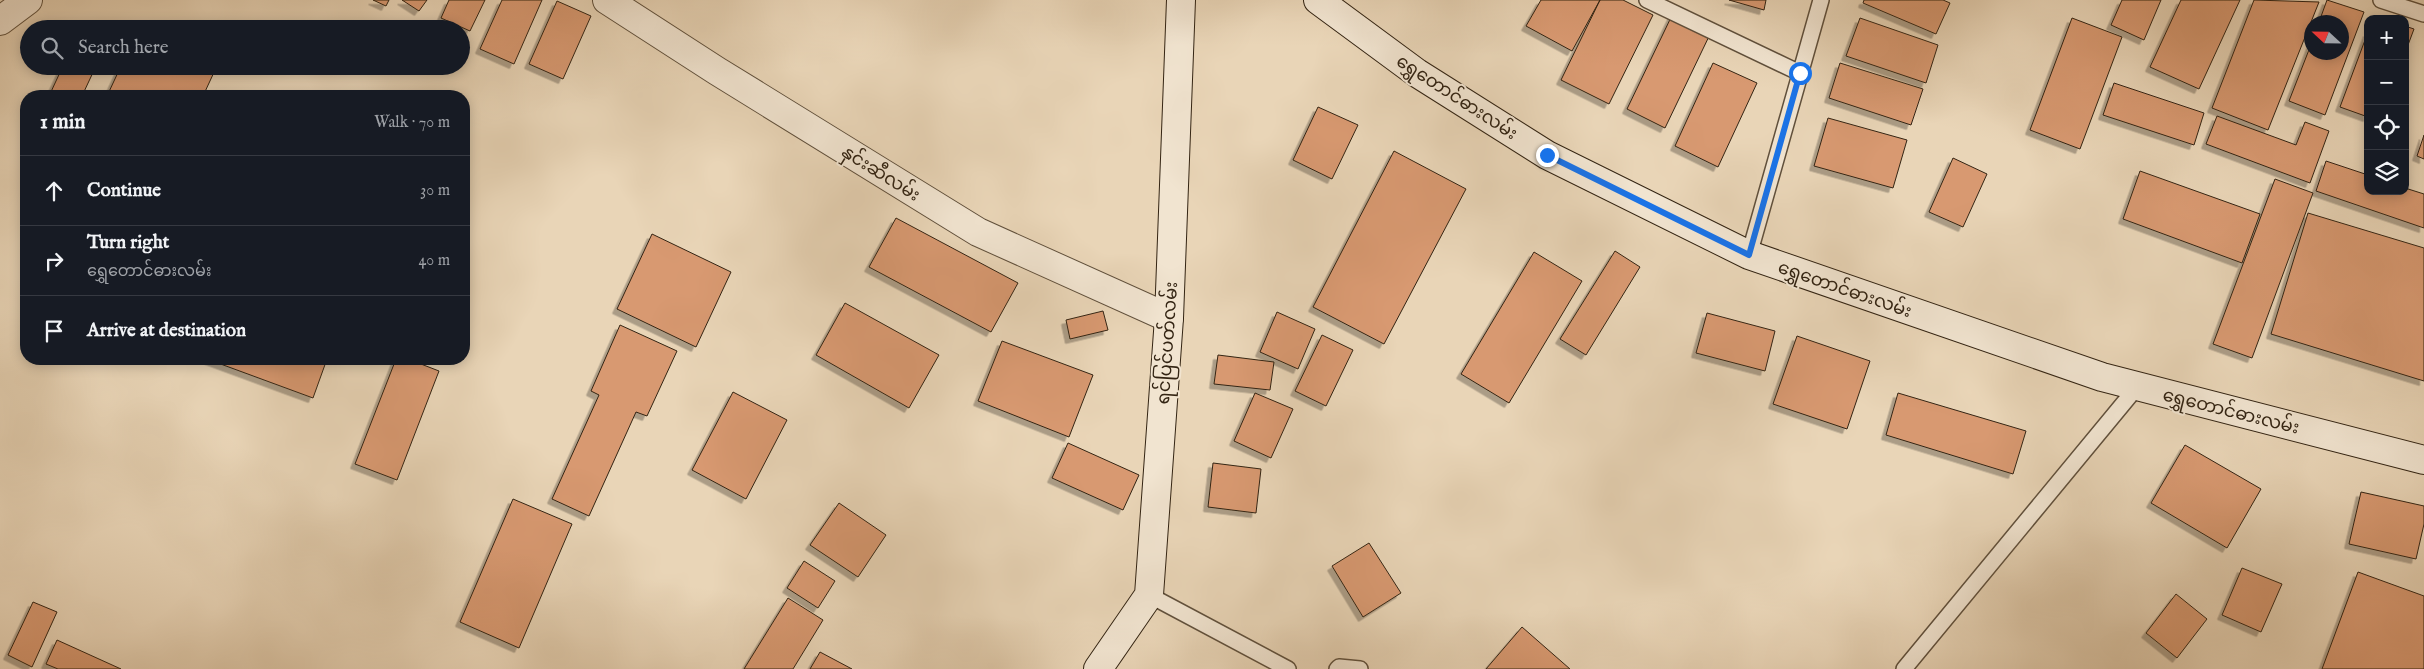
<!DOCTYPE html>
<html lang="en">
<head>
<meta charset="utf-8">
<style>
  :root { --surface:#171b24; --page:#20242c; --text:#f1f3f6; --muted:#9ea1a6; --line:#363941 }
  body { margin:0; font-family:"IM FELL English","Noto Sans Myanmar",serif; background:var(--page); color:var(--text) }
  .controls { position:absolute; right:15px; top:15px; display:grid; overflow:hidden; border-radius:10px; box-shadow:0 2px 12px #0003 }
  .controls button { width:45px; height:45px; display:grid; place-items:center; padding:0; border:0; border-bottom:1px solid var(--line); background:var(--surface); color:var(--text); font:25px sans-serif }
  .compass { position:absolute; left:2304px; top:15px; width:45px; height:45px; border-radius:50%; background:var(--surface); box-shadow:0 2px 12px #0003; rotate:292deg }
  .stop { position:absolute; width:15px; height:15px; margin:-11px; border:4px solid #1a73e8; border-radius:50%; background:#fff }
  .stop.end { background:#1a73e8; border-color:#fff; box-shadow:0 1px 5px #0008 }
  .list { margin:0; padding:0; list-style:none }
  h2 { display:flex; justify-content:space-between; align-items:center; height:65px; margin:0; padding:0 20px; font-size:21px }
  h2 small { font-size:16px; font-weight:400; color:var(--muted) }
  .list li { display:grid; grid-template-columns:32px 1fr auto; gap:15px; align-items:center; box-sizing:border-box; height:70px; padding:0 20px; border-top:1px solid var(--line) }
  .list b { display:block; font-size:19px; white-space:nowrap }
  .list p { margin:0; font-size:16px; white-space:nowrap; color:var(--muted) }
  .list em { font-size:16px; font-style:normal; color:var(--muted) }
  .icon { flex:none; width:28px; height:28px; fill:none; stroke:currentColor; stroke-width:2; stroke-linecap:round; stroke-linejoin:round }
  .map { position:relative; flex:none; width:2424px; height:669px; overflow:hidden }
  .search { position:absolute; background:var(--surface); box-shadow:0 2px 12px #0003; left:20px; top:20px; width:450px; height:55px; display:flex; align-items:center; gap:12px; box-sizing:border-box; padding:0 18px; border-radius:28px; color:var(--muted); font-size:19px }
  .panel { position:absolute; background:var(--surface); box-shadow:0 2px 12px #0003; left:20px; top:90px; width:450px; height:275px; border-radius:20px }
  .map>svg:first-child { display:block }
  .building { fill:#d89971; stroke:#332413; filter:url(#shadow) }
  .lines { fill:none; stroke-linecap:round; stroke-linejoin:round }
  .lane-casing { stroke:#60503c; stroke-width:18 }
  .street-casing { stroke:#60503c; stroke-width:30 }
  .secondary-casing { stroke:#332413; stroke-width:30 }
  .lane { stroke:#f1e4d0; stroke-width:15 }
  .street { stroke:#f1e4d0; stroke-width:28 }
  .secondary { stroke:#f1e4d0; stroke-width:28 }
  .route { stroke:#1a73e8; stroke-width:6 }
  .labels { text-anchor:middle; stroke-width:4; stroke-linejoin:round; paint-order:stroke }
  .street-label { font-size:18px; fill:#332413; stroke:#f1e4d0 }
</style>
</head>
<body>
<div class="map">
<svg width="2424" height="669" viewBox="0 0 2424 669">
  <defs>
    <filter id="shadow"><feDropShadow dx="-4.5" dy="4.5" stdDeviation="0" flood-color="#0004"/></filter>
  </defs>
  <rect width="100%" height="100%" fill="#e9d5b7"/>
  <filter id="stains"><feTurbulence type="fractalNoise" baseFrequency=".004" numOctaves="4"/><feColorMatrix values="0 0 0 0 .2 0 0 0 0 .09 0 0 0 0 .02 0 0 0 .5 -.17"/></filter>
  <radialGradient id="worn" r=".72"><stop offset=".6" stop-color="#630" stop-opacity="0"/><stop offset="1" stop-color="#630" stop-opacity=".3"/></radialGradient>
  <path class="building" d="M373,0H389L386,6Z
    M402,0H427L419,11Z
    M449,0H485L470,31L441,18Z
    M502,0H542L514,64L480,49Z
    M1541,0H1600L1572,51L1526,26Z
    M1600,0H1623L1653,15L1609,104L1561,80Z
    M1729,0H1766L1764,10Z
    M1864,0H1943L1950,3L1936,34L1863,3Z
    M2122,0H2161L2144,40L2111,25Z
    M2181,0H2240L2199,89L2150,67Z
    M2254,0L2319,2L2268,130L2212,108Z
    M2327,0L2364,12L2325,115L2289,101L2312,42V52H2342V22H2319Z
    M557,1L591,16L563,79L529,64Z
    M1675,9L1713,28L1665,128L1627,109Z
    M1860,18L1938,45L1926,83L1846,56Z
    M2072,18L2122,37L2080,149L2030,130Z
    M2405,26L2414,29L2405,53Z
    M2368,32V117L2340,107Z
    M1713,63L1757,83L1718,167L1675,146Z
    M1840,63L1923,89L1911,125L1829,98Z
    M63,66H96L82,96H49Z
    M121,66H212L216,68L203,96H107Z
    M2114,83L2204,113L2194,145L2103,115Z
    M1318,107L1358,125L1332,179L1293,160Z
    M2217,116L2296,145L2305,122L2329,131L2310,183L2206,144Z
    M1828,118L1907,140L1893,188L1814,166Z
    M2424,135V159L2417,156Z
    M1394,151L1466,189L1384,344L1313,307Z
    M1953,158L1987,174L1963,227L1929,212Z
    M2326,161L2368,175V191H2405V188L2424,194V228L2316,191Z
    M2140,171L2260,214L2242,263L2123,219Z
    M2275,179L2313,193L2252,358L2213,344Z
    M2308,213L2424,248V381L2271,334Z
    M896,218L1018,283L991,332L869,267Z
    M652,234L731,272L696,347L617,309Z
    M1615,251L1640,267L1586,355L1560,339Z
    M1534,252L1582,281L1509,403L1461,374Z
    M845,303L939,355L909,408L816,355Z
    M1103,311L1108,330L1070,339L1066,320Z
    M1277,312L1315,329L1298,369L1260,352Z
    M1707,313L1775,331L1765,371L1696,353Z
    M620,325L677,351L647,416L636,412L589,516L552,499L599,395L591,391Z
    M1322,335L1353,350L1326,406L1295,391Z
    M1797,336L1870,361L1847,429L1773,404Z
    M1002,341L1093,375L1069,437L978,401Z
    M1218,355L1274,362L1270,390L1214,384Z
    M207,359H327L313,398Z
    M396,359H408L439,371L397,480L355,464Z
    M733,392L787,420L746,499L692,470Z
    M1255,393L1293,409L1271,458L1234,441Z
    M1898,393L2026,431L2013,474L1886,435Z
    M1068,443L1139,475L1123,510L1052,478Z
    M2185,445L2261,489L2227,548L2151,503Z
    M1213,463L1261,469L1256,513L1208,507Z
    M2361,492L2424,506V524L2416,559L2349,544Z
    M513,499L572,524L519,648L460,622Z
    M839,503L886,535L858,577L810,545Z
    M1369,543L1401,593L1363,617L1332,566Z
    M804,561L835,581L818,608L787,588Z
    M2242,568L2282,584L2261,632L2222,615Z
    M2358,572L2424,596V669H2322Z
    M2176,594L2207,619L2177,658L2146,633Z
    M788,598L823,620L793,669H744Z
    M33,602L57,612L32,667L8,655Z
    M1522,627L1570,669H1486Z
    M57,640L121,669H58L46,664Z
    M820,652L852,669H810Z"/>
  <g class="lines">
    <g class="lane-casing">
      <path id="lane" d="M1647,0L1800,73
        M2381,0L2424,14
        M1749,255L1821,0
        M1149,595L1288,669
        M1337,669L1339,667L1360,669
        M1904,669L2137,387"/>
    </g>
    <g class="street-casing">
      <path id="street" d="M607,0L717,71L978,232L1169,318
        M0,21L28,0"/>
    </g>
    <g class="secondary-casing">
      <path id="secondary" d="M1318,0L1417,73L1547,155L1749,255L2102,377L2424,460
        M1098,669L1149,595L1169,318L1181,0"/>
    </g>
    <use href="#lane" class="lane"/>
    <use href="#street" class="street"/>
    <use href="#secondary" class="secondary"/>
  </g>
  <g class="lines">
    <path class="route" d="M1547,155L1749,255L1800,73"/>
  </g>
  <g class="labels">
    <g class="street-label">
      <text transform="translate(1457 97) rotate(33)" y="6">ရွှေတောင်ဓားလမ်း</text>
      <text transform="translate(881 173) rotate(32)" y="6">နှင်းဆီလမ်း</text>
      <text transform="translate(1845 289) rotate(19)" y="6">ရွှေတောင်ဓားလမ်း</text>
      <text transform="translate(1167 343) rotate(-86)" y="6">ရင်ပြင်ပတ်လမ်း</text>
      <text transform="translate(2231 411) rotate(14)" y="6">ရွှေတောင်ဓားလမ်း</text>
    </g>
  </g>
  <rect width="100%" height="100%" filter="url(#stains)"/>
  <rect width="100%" height="100%" fill="url(#worn)"/>
</svg>
<div class="controls">
<button>+</button>
<button>−</button>
<button><svg class="icon" aria-label="locate" viewBox="0 0 24 24"><circle cx="12" cy="12" r="6"/><path d="M12 2v4M12 18v4M2 12h4M18 12h4"/></svg></button>
<button><svg class="icon" aria-label="layers" viewBox="0 0 24 24"><path d="M12 4l9 5-9 5-9-5zM3 14l9 5 9-5"/></svg></button>
</div>
<svg class="compass" viewBox="-18 -18 36 36"><path d="M0-13l5 13h-10z" fill="#e53935"/><path d="M0 13l5-13h-10z" fill="#9ea1a6"/></svg>
<div class="stop" style="left:1800px;top:73px"></div>
<div class="stop end" style="left:1547px;top:155px"></div>
<div class="search"><svg class="icon" aria-label="search" viewBox="0 0 24 24"><circle cx="10" cy="10" r="6"/><path d="M15 15l6 6"/></svg>Search here</div>
<section class="panel">
<h2>1 min<small>Walk · 70 m</small></h2>
<ul class="list">
<li><svg class="icon" aria-label="ahead" viewBox="0 0 24 24"><path d="M12 20V5M6 11l6-6 6 6"/></svg><div><b>Continue</b></div><em>30 m</em></li>
<li><svg class="icon" aria-label="right" viewBox="0 0 24 24"><path d="M7 20v-9h11M14 6l5 5-5 5"/></svg><div><b>Turn right</b><p>ရွှေတောင်ဓားလမ်း</p></div><em>40 m</em></li>
<li><svg class="icon" aria-label="arrive" viewBox="0 0 24 24"><path d="M6 21V4h12l-3 4 3 4H6"/></svg><div><b>Arrive at destination</b></div></li>
</ul>
</section>
</div>
</body>
</html>
